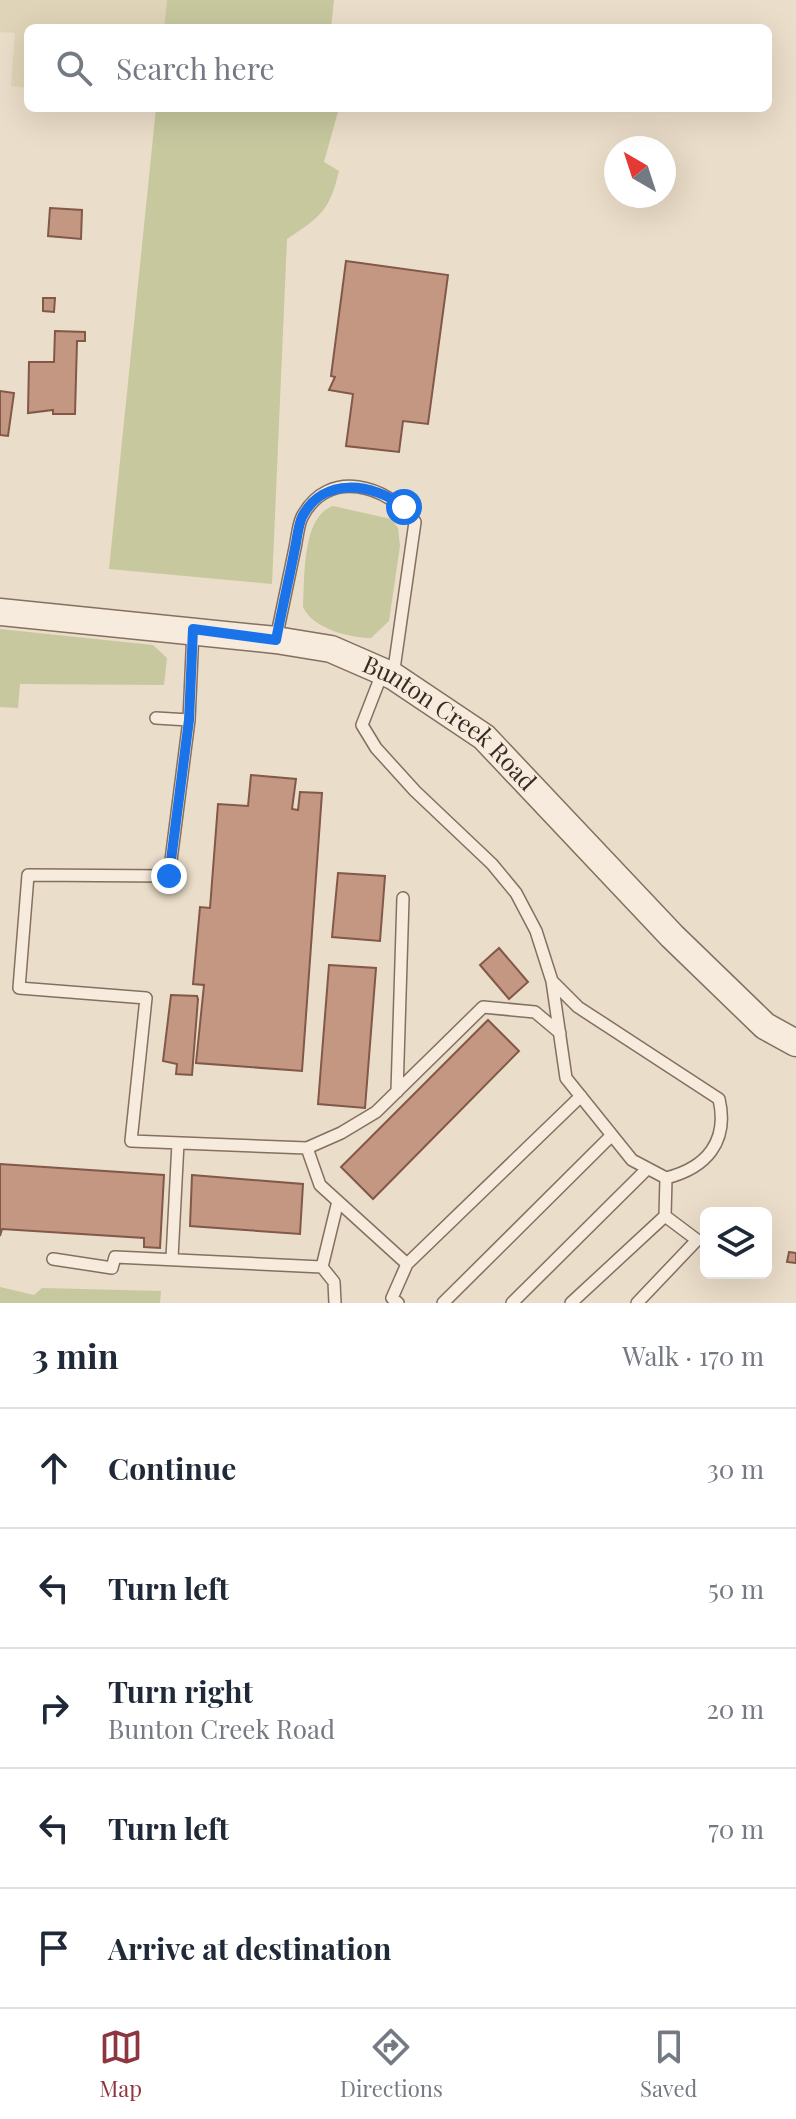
<!DOCTYPE html>
<html lang="en">
<head>
<meta charset="utf-8">
<style>
  :root { --surface:#fff; --page:#f6f6f7; --text:#1f2937; --muted:#747a83; --line:#e0e1e3; --accent:#8e3640 }
  body { margin:0; font-family:"Playfair Display",serif; background:var(--page); color:var(--text) }
  .controls { position:absolute; right:24px; bottom:24px; display:grid; overflow:hidden; border-radius:12px; box-shadow:0 8px 32px #0002 }
  .controls button { width:72px; height:72px; display:grid; place-items:center; padding:0; border:0; border-bottom:2px solid var(--line); background:var(--surface); color:var(--text); font:40px sans-serif }
  .compass { position:absolute; left:604px; top:136px; width:72px; height:72px; border-radius:50%; background:var(--surface); box-shadow:0 8px 32px #0002; rotate:321deg }
  .stop { position:absolute; width:24px; height:24px; margin:-18px; border:6px solid #1a73e8; border-radius:50%; background:#fff }
  .stop.end { background:#1a73e8; border-color:#fff; box-shadow:0 2px 8px #0008 }
  .list { margin:0; padding:0; list-style:none }
  h2 { display:flex; justify-content:space-between; align-items:center; height:104px; margin:0; padding:0 32px; font-size:34px }
  h2 small { font-size:26px; font-weight:400; color:var(--muted) }
  .list li { display:grid; grid-template-columns:52px 1fr auto; gap:24px; align-items:center; box-sizing:border-box; height:120px; padding:0 32px; border-top:2px solid var(--line) }
  .list b { display:block; font-size:30px; white-space:nowrap }
  .list p { margin:0; font-size:26px; white-space:nowrap; color:var(--muted) }
  .list em { font-size:26px; font-style:normal; color:var(--muted) }
  .icon { flex:none; width:44px; height:44px; fill:none; stroke:currentColor; stroke-width:2; stroke-linecap:round; stroke-linejoin:round }
  .map { position:relative; flex:none; width:796px; height:1303px; overflow:hidden }
  .search { position:absolute; background:var(--surface); box-shadow:0 8px 32px #0002; left:24px; right:24px; top:24px; height:88px; display:flex; align-items:center; gap:20px; box-sizing:border-box; padding:0 28px; border-radius:12px; color:var(--muted); font-size:30px }
  .sheet { height:704px; background:var(--surface) }
  nav { display:flex; justify-content:space-around; align-items:center; box-sizing:border-box; height:112px; border-top:2px solid var(--line); background:var(--surface); font-size:22px; color:var(--muted) }
  nav a { display:grid; justify-items:center; gap:4px }
  nav .on { color:var(--accent) }
  .map>svg:first-child { display:block }
  .farmland { fill:#dfd4b7 }
  .green { fill:#c7c89e }
  .building { fill:#c49783; stroke:#825848; stroke-width:2 }
  .lines { fill:none; stroke-linecap:round; stroke-linejoin:round }
  .service-casing { stroke:#856f60; stroke-width:14 }
  .tertiary-casing { stroke:#856f60; stroke-width:29 }
  .service { stroke:#f6ebdc; stroke-width:11 }
  .tertiary { stroke:#f6ebdc; stroke-width:26 }
  .route { stroke:#1a73e8; stroke-width:10 }
  .labels { text-anchor:middle; stroke-width:7; stroke-linejoin:round; paint-order:stroke }
  .street-label { font-size:24px; fill:#372a22; stroke:#f2e8d8 }
</style>
</head>
<body>
<div class="map">
<svg width="796" height="1303" viewBox="0 0 796 1303">
  <rect width="100%" height="100%" fill="#eaddc9"/>
  <path class="farmland" d="M0,0H167L164,28H28V88L11,86L15,33L0,32Z"/>
  <path class="green" d="M167,0H334L331,28H164Z
    M156,108H339L324,162L339,171C329,212 321,216 287,239L272,584L109,569Z
    M333,506L391,519L398,528L400,546L389,621L371,638C349,638 312,628 303,607C305,579 301,517 333,506Z
    M0,629L153,645L167,658L164,685L20,684L18,708L0,707Z
    M0,1287L34,1295L42,1288L161,1291L160,1303H0Z"/>
  <path class="building" d="M50,208L82,210L81,239L48,236Z
    M346,261L448,275L428,424L403,421L399,452L346,446L353,394L329,390L335,377L331,376Z
    M43,298H55L54,312L43,311Z
    M55,331L85,332V341H77L75,414H53V410L28,413L29,362H54Z
    M0,391L14,393L8,436L0,435Z
    M251,775L296,779L292,809L298,810L300,792L322,793L302,1071L196,1063L204,985L193,984L200,907L210,908L218,804L248,806Z
    M338,873L385,876L380,941L332,937Z
    M499,948L528,982L509,999L480,965Z
    M329,965L376,968L365,1108L318,1104Z
    M171,995L197,996L198,999L192,1075L176,1074L177,1064L163,1061Z
    M488,1020L519,1051L373,1199L341,1167Z
    M0,1164L164,1175L160,1248L144,1247V1238L2,1229L0,1236Z
    M192,1175L303,1184L300,1234L190,1226Z
    M789,1252L796,1253V1263L787,1262Z"/>
  <g class="lines">
    <g class="service-casing">
      <path id="service" d="M276,639C282,609 289,578 295,548C297,539 298,525 302,517C328,467 388,485 415,522L393,676
        M383,671L362,725L376,748L415,791L492,864L516,893L536,931L552,981L578,1007L719,1099C729,1142 706,1168 666,1178L665,1216L571,1303
        M156,718L189,720L193,630
        M189,720L169,876L28,875L19,988L146,998L131,1141L307,1148L320,1185L407,1264L392,1298L398,1303
        M552,981L566,1078L632,1160L666,1178
        M397,1092L403,898
        M307,1148L341,1133L376,1112L483,1007L535,1012L560,1033
        M172,1258L178,1143
        M53,1259L112,1268L115,1257L322,1267L334,1282L335,1303
        M407,1264L581,1096
        M322,1267L338,1201
        M443,1303L611,1136
        M512,1303L647,1169
        M637,1303L697,1240L665,1216"/>
    </g>
    <g class="tertiary-casing">
      <g id="tertiary">
        <path id="s1" d="M0,612L276,640L331,649L393,676L484,737L672,936L765,1026L796,1043"/>
      </g>
    </g>
    <use href="#service" class="service"/>
    <use href="#tertiary" class="tertiary"/>
  </g>
  <g class="lines">
    <path class="route" d="M169,876L189,720L193,629L276,640C282,609 289,579 295,548C297,539 298,526 302,517C323,476 373,483 404,507"/>
  </g>
  <g class="labels">
    <g class="street-label">
      <text dy="8" stroke="none"><textPath href="#s1" startOffset="474">Bunton Creek Road</textPath></text>
    </g>
  </g>
</svg>
<div class="controls">
<button><svg class="icon" aria-label="layers" viewBox="0 0 24 24"><path d="M12 4l9 5-9 5-9-5zM3 14l9 5 9-5"/></svg></button>
</div>
<svg class="compass" viewBox="-18 -18 36 36"><path d="M0-13l5 13h-10z" fill="#e53935"/><path d="M0 13l5-13h-10z" fill="#747a83"/></svg>
<div class="stop" style="left:404px;top:507px"></div>
<div class="stop end" style="left:169px;top:876px"></div>
<div class="search"><svg class="icon" aria-label="search" viewBox="0 0 24 24"><circle cx="10" cy="10" r="6"/><path d="M15 15l6 6"/></svg>Search here</div>
</div>
<section class="sheet">
<h2>3 min<small>Walk · 170 m</small></h2>
<ul class="list">
<li><svg class="icon" aria-label="ahead" viewBox="0 0 24 24"><path d="M12 20V5M6 11l6-6 6 6"/></svg><div><b>Continue</b></div><em>30 m</em></li>
<li><svg class="icon" aria-label="left" viewBox="0 0 24 24"><path d="M17 20v-9H6M10 6l-5 5 5 5"/></svg><div><b>Turn left</b></div><em>50 m</em></li>
<li><svg class="icon" aria-label="right" viewBox="0 0 24 24"><path d="M7 20v-9h11M14 6l5 5-5 5"/></svg><div><b>Turn right</b><p>Bunton Creek Road</p></div><em>20 m</em></li>
<li><svg class="icon" aria-label="left" viewBox="0 0 24 24"><path d="M17 20v-9H6M10 6l-5 5 5 5"/></svg><div><b>Turn left</b></div><em>70 m</em></li>
<li><svg class="icon" aria-label="arrive" viewBox="0 0 24 24"><path d="M6 21V4h12l-3 4 3 4H6"/></svg><div><b>Arrive at destination</b></div></li>
</ul>
</section>
<nav>
<a class="on"><svg class="icon" aria-label="map" viewBox="0 0 24 24"><path d="M3 6l6-2 6 2 6-2v14l-6 2-6-2-6 2zM9 4v14M15 6v14"/></svg>Map</a>
<a><svg class="icon" aria-label="directions" viewBox="0 0 24 24"><path d="M12 3l9 9-9 9-9-9zM9 14v-3h6M13 9l2 2-2 2"/></svg>Directions</a>
<a><svg class="icon" aria-label="saved" viewBox="0 0 24 24"><path d="M7 4h10v16l-5-4-5 4z"/></svg>Saved</a>
</nav>
</body>
</html>
